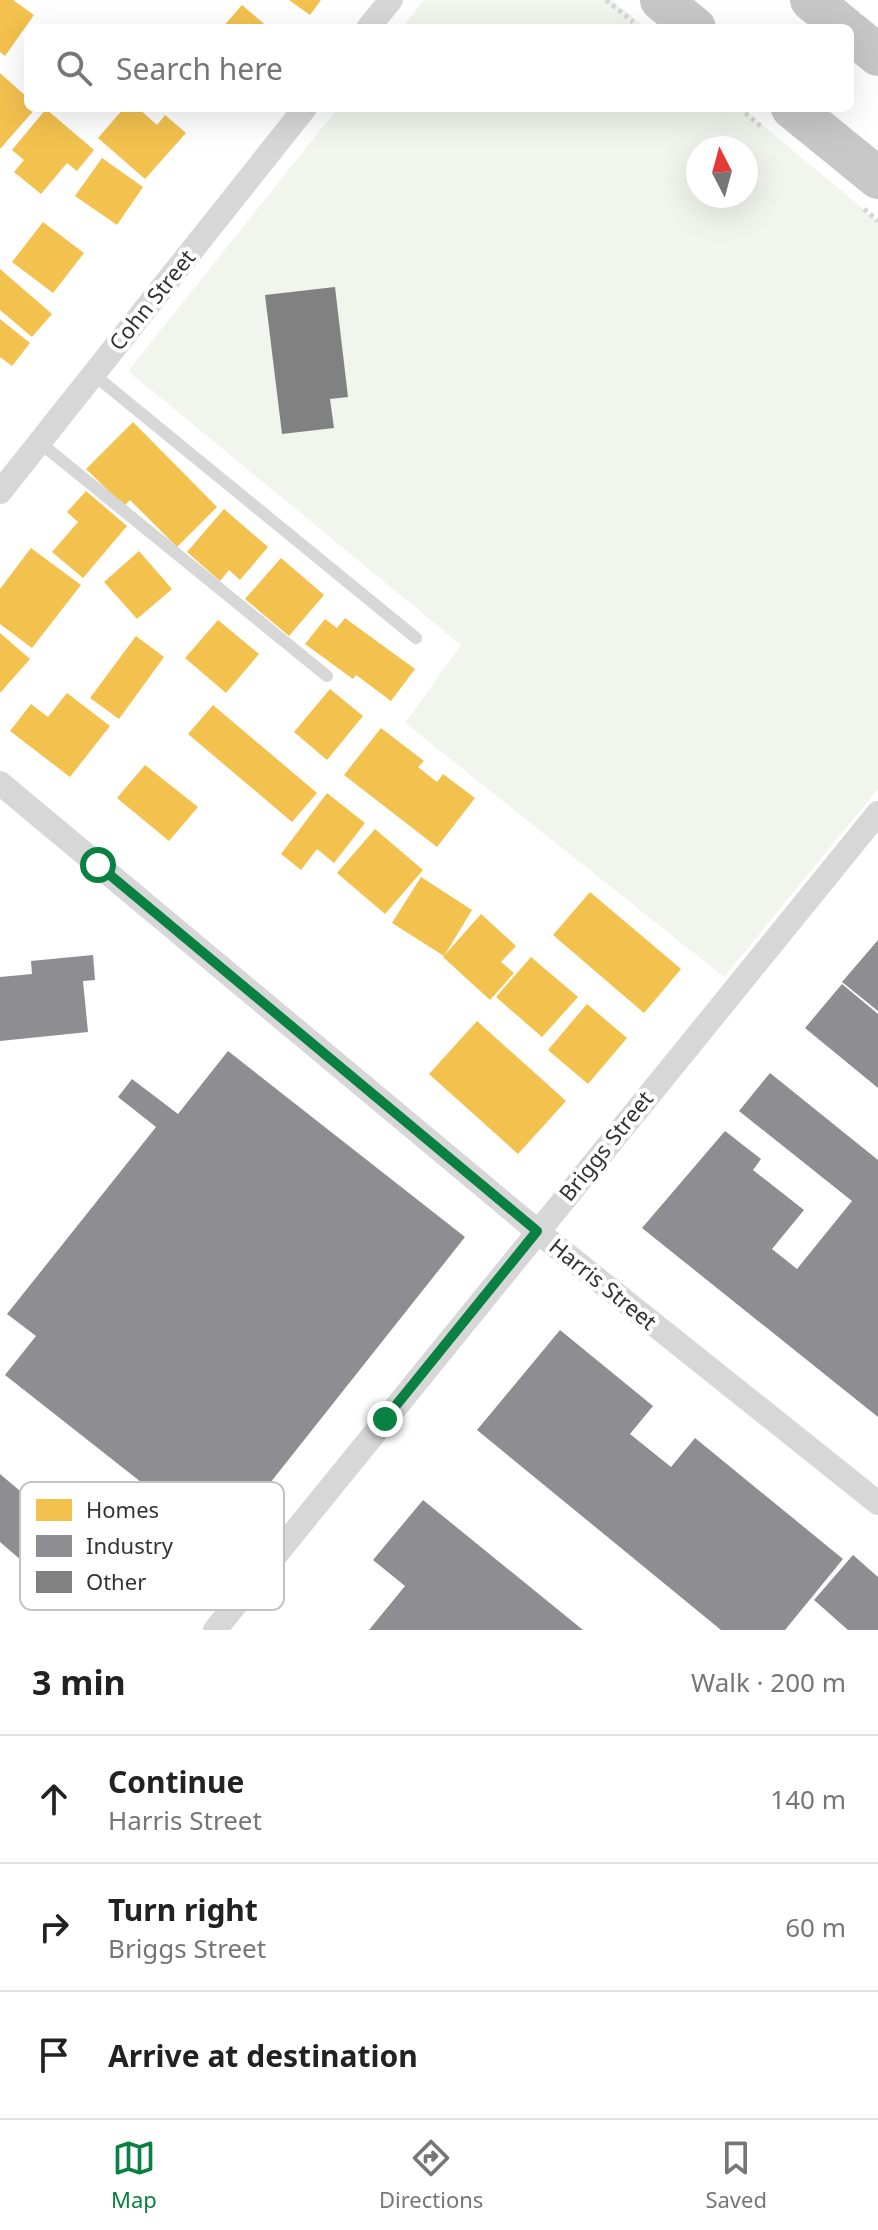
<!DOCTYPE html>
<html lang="en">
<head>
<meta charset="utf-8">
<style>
  :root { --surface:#fff; --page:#f2f2f2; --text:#222; --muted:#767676; --line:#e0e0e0; --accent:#0b8043 }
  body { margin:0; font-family:"Noto Sans",sans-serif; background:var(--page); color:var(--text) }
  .compass { position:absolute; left:686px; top:136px; width:72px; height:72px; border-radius:50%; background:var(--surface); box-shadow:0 8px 32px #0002; rotate:354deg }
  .stop { position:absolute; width:24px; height:24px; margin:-18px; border:6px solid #0b8043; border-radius:50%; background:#fff }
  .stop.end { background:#0b8043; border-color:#fff; box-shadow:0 2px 8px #0008 }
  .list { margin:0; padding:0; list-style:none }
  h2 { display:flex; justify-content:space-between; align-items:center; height:104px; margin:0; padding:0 32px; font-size:34px }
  h2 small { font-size:26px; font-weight:400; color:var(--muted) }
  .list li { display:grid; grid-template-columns:52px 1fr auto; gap:24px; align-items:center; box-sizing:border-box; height:128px; padding:0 32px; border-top:2px solid var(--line) }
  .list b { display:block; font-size:30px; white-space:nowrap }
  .list p { margin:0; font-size:26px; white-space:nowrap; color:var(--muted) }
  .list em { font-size:26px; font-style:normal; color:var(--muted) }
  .icon { flex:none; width:44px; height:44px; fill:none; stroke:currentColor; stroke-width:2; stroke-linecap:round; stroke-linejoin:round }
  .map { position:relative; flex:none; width:878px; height:1630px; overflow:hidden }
  .search { position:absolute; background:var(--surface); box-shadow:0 8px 32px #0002; left:24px; right:24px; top:24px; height:88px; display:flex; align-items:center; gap:20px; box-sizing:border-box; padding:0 28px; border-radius:12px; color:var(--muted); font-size:30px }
  .sheet { height:488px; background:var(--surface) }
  nav { display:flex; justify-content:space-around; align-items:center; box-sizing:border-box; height:112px; border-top:2px solid var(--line); background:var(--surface); font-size:22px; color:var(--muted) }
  nav a { display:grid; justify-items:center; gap:4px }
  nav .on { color:var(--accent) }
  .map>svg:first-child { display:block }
  .green { fill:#f1f5ed; fill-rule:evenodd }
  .homes { fill:#f2c14e }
  .industry { fill:#8d8d92 }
  .building { fill:#818181 }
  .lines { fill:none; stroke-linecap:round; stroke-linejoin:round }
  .path { stroke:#d6d6d6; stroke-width:5; stroke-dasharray:4 4; stroke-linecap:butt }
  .service { stroke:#d7d7d7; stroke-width:12 }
  .minor { stroke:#d7d7d7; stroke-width:24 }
  .trunk { stroke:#c7c7c7; stroke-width:42 }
  .route { stroke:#0b8043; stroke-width:10 }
  .labels { text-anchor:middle; stroke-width:8; stroke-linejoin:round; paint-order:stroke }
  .street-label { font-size:22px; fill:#333; stroke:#fff }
  .key { fill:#fff; stroke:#c2c2c2; stroke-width:2 }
  .key-label { font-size:22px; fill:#333 }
</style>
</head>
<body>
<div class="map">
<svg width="878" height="1630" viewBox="0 0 878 1630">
  <rect width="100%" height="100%" fill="#fff"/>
  <path class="green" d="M424,0H612L646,28H402Z
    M338,108H742L878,221V789L724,977L405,723L461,645L128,371ZM698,148H746V196H698Z"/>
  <path class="homes" d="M0,0H13L34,15L5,56L0,52Z
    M289,0H321L310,15Z
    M242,5L269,28H222Z
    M0,73L28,98V108H36L0,149Z
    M124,108H138L157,125L165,115L186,133L145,179L98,138Z
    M46,109L94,150L77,171L67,163L41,194L14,172L24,160L12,150Z
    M102,158L143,187L117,225L75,196Z
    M43,222L84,253L53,293L12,262Z
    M0,269L52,314L32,337L0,310Z
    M0,319L30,343L12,366L0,357Z
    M133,422L217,507L177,547L130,500L124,506L86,469Z
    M86,491L127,526L83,578L52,552L78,522L67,512Z
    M224,509L268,547L240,580L229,570L220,581L187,552Z
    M31,548L81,585L32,648L0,624V589Z
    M139,551L172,589L137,619L104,582Z
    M281,558L324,595L289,636L245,599Z
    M345,618L415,669L391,701L356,675L353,679L305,644L325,619L337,628Z
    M218,620L259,654L226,693L185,658Z
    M0,633L30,659L0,693Z
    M136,636L164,657L119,719L90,698Z
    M330,689L363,716L327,760L294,732Z
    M67,693L110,726L70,777L10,731L31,704L48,717Z
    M213,705L317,793L292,822L188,734Z
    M381,728L424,761L418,767L437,782L443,774L475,798L437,847L344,775Z
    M145,765L198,807L169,841L117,798Z
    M327,793L365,823L334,863L317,849L301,870L281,854Z
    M375,829L423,870L385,914L337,873Z
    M421,877L472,910L444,956L392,923Z
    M590,892L681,969L644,1013L553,935Z
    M481,914L516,946L501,962L514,973L490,1000L443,957Z
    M531,957L578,997L542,1037L496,997Z
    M587,1004L627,1038L588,1084L548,1050Z
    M477,1021L566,1101L518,1154L429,1074Z"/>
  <path class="industry" d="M878,940V1011L842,982Z
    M93,955L95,980L83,981L88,1032L0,1041V977L32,974L31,961Z
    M842,984L878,1014V1088L805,1028Z
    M228,1051L465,1237L221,1545L5,1375L36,1336L7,1314L156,1127L118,1097L132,1079L178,1114Z
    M770,1073L878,1160V1417L642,1228L725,1131L761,1159L753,1170L804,1210L772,1249L797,1269L852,1201L739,1111Z
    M560,1330L653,1406L630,1434L671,1467L695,1438L843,1559L785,1630H721L477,1430Z
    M0,1474L104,1562L70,1602L0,1542Z
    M423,1500L583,1630H369L405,1586L373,1560Z
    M853,1555L878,1577V1630H848L814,1600Z"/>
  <path class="building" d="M335,287L348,397L330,399L334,428L282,434L265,295Z"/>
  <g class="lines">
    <path class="path" d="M606,0L633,22
      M739,108L763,128
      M864,209L878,221"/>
    <path class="service" d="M93,374L416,638
      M39,442L327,676"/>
    <path class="minor" d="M368,28L391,0
      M0,492L305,108
      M0,783L537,1231L878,1503
      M215,1630L878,813"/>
    <path class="trunk" d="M661,0L695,28
      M811,0L845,28
      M850,32L878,55
      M792,108L878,178"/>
  </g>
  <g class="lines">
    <path class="route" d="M98,865L537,1231L385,1419"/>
  </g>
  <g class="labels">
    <g class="street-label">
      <text transform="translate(152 300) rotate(-51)" y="8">Cohn Street</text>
      <text transform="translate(606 1146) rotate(-51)" y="8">Briggs Street</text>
      <text transform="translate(603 1284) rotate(39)" y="8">Harris Street</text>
    </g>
  </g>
  <rect x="20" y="1482" width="264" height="128" rx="12" class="key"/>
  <rect x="36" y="1499" width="36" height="22" fill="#f2c14e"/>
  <rect x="36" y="1535" width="36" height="22" fill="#8d8d92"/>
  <rect x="36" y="1571" width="36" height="22" fill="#818181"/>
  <g class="key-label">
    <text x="86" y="1518">Homes</text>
    <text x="86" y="1554">Industry</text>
    <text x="86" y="1590">Other</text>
  </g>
</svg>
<svg class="compass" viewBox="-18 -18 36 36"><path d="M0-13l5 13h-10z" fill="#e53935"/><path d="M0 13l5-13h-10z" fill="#767676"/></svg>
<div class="stop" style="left:98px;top:865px"></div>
<div class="stop end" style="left:385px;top:1419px"></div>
<div class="search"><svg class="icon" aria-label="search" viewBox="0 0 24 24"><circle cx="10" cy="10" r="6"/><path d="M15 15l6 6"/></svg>Search here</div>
</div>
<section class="sheet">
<h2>3 min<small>Walk · 200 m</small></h2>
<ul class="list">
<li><svg class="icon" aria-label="ahead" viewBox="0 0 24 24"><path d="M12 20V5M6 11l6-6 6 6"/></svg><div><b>Continue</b><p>Harris Street</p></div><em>140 m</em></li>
<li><svg class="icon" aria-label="right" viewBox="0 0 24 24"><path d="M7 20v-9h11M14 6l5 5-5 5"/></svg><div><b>Turn right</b><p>Briggs Street</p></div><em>60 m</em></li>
<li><svg class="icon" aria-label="arrive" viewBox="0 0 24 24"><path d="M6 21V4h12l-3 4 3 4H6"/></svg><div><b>Arrive at destination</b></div></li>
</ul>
</section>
<nav>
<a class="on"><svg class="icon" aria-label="map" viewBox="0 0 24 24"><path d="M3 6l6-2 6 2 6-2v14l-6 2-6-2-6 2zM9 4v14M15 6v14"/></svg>Map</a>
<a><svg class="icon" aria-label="directions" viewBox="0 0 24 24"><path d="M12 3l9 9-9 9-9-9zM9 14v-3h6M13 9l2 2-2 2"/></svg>Directions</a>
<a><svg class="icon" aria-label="saved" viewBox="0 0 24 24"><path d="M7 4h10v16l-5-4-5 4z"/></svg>Saved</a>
</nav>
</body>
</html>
